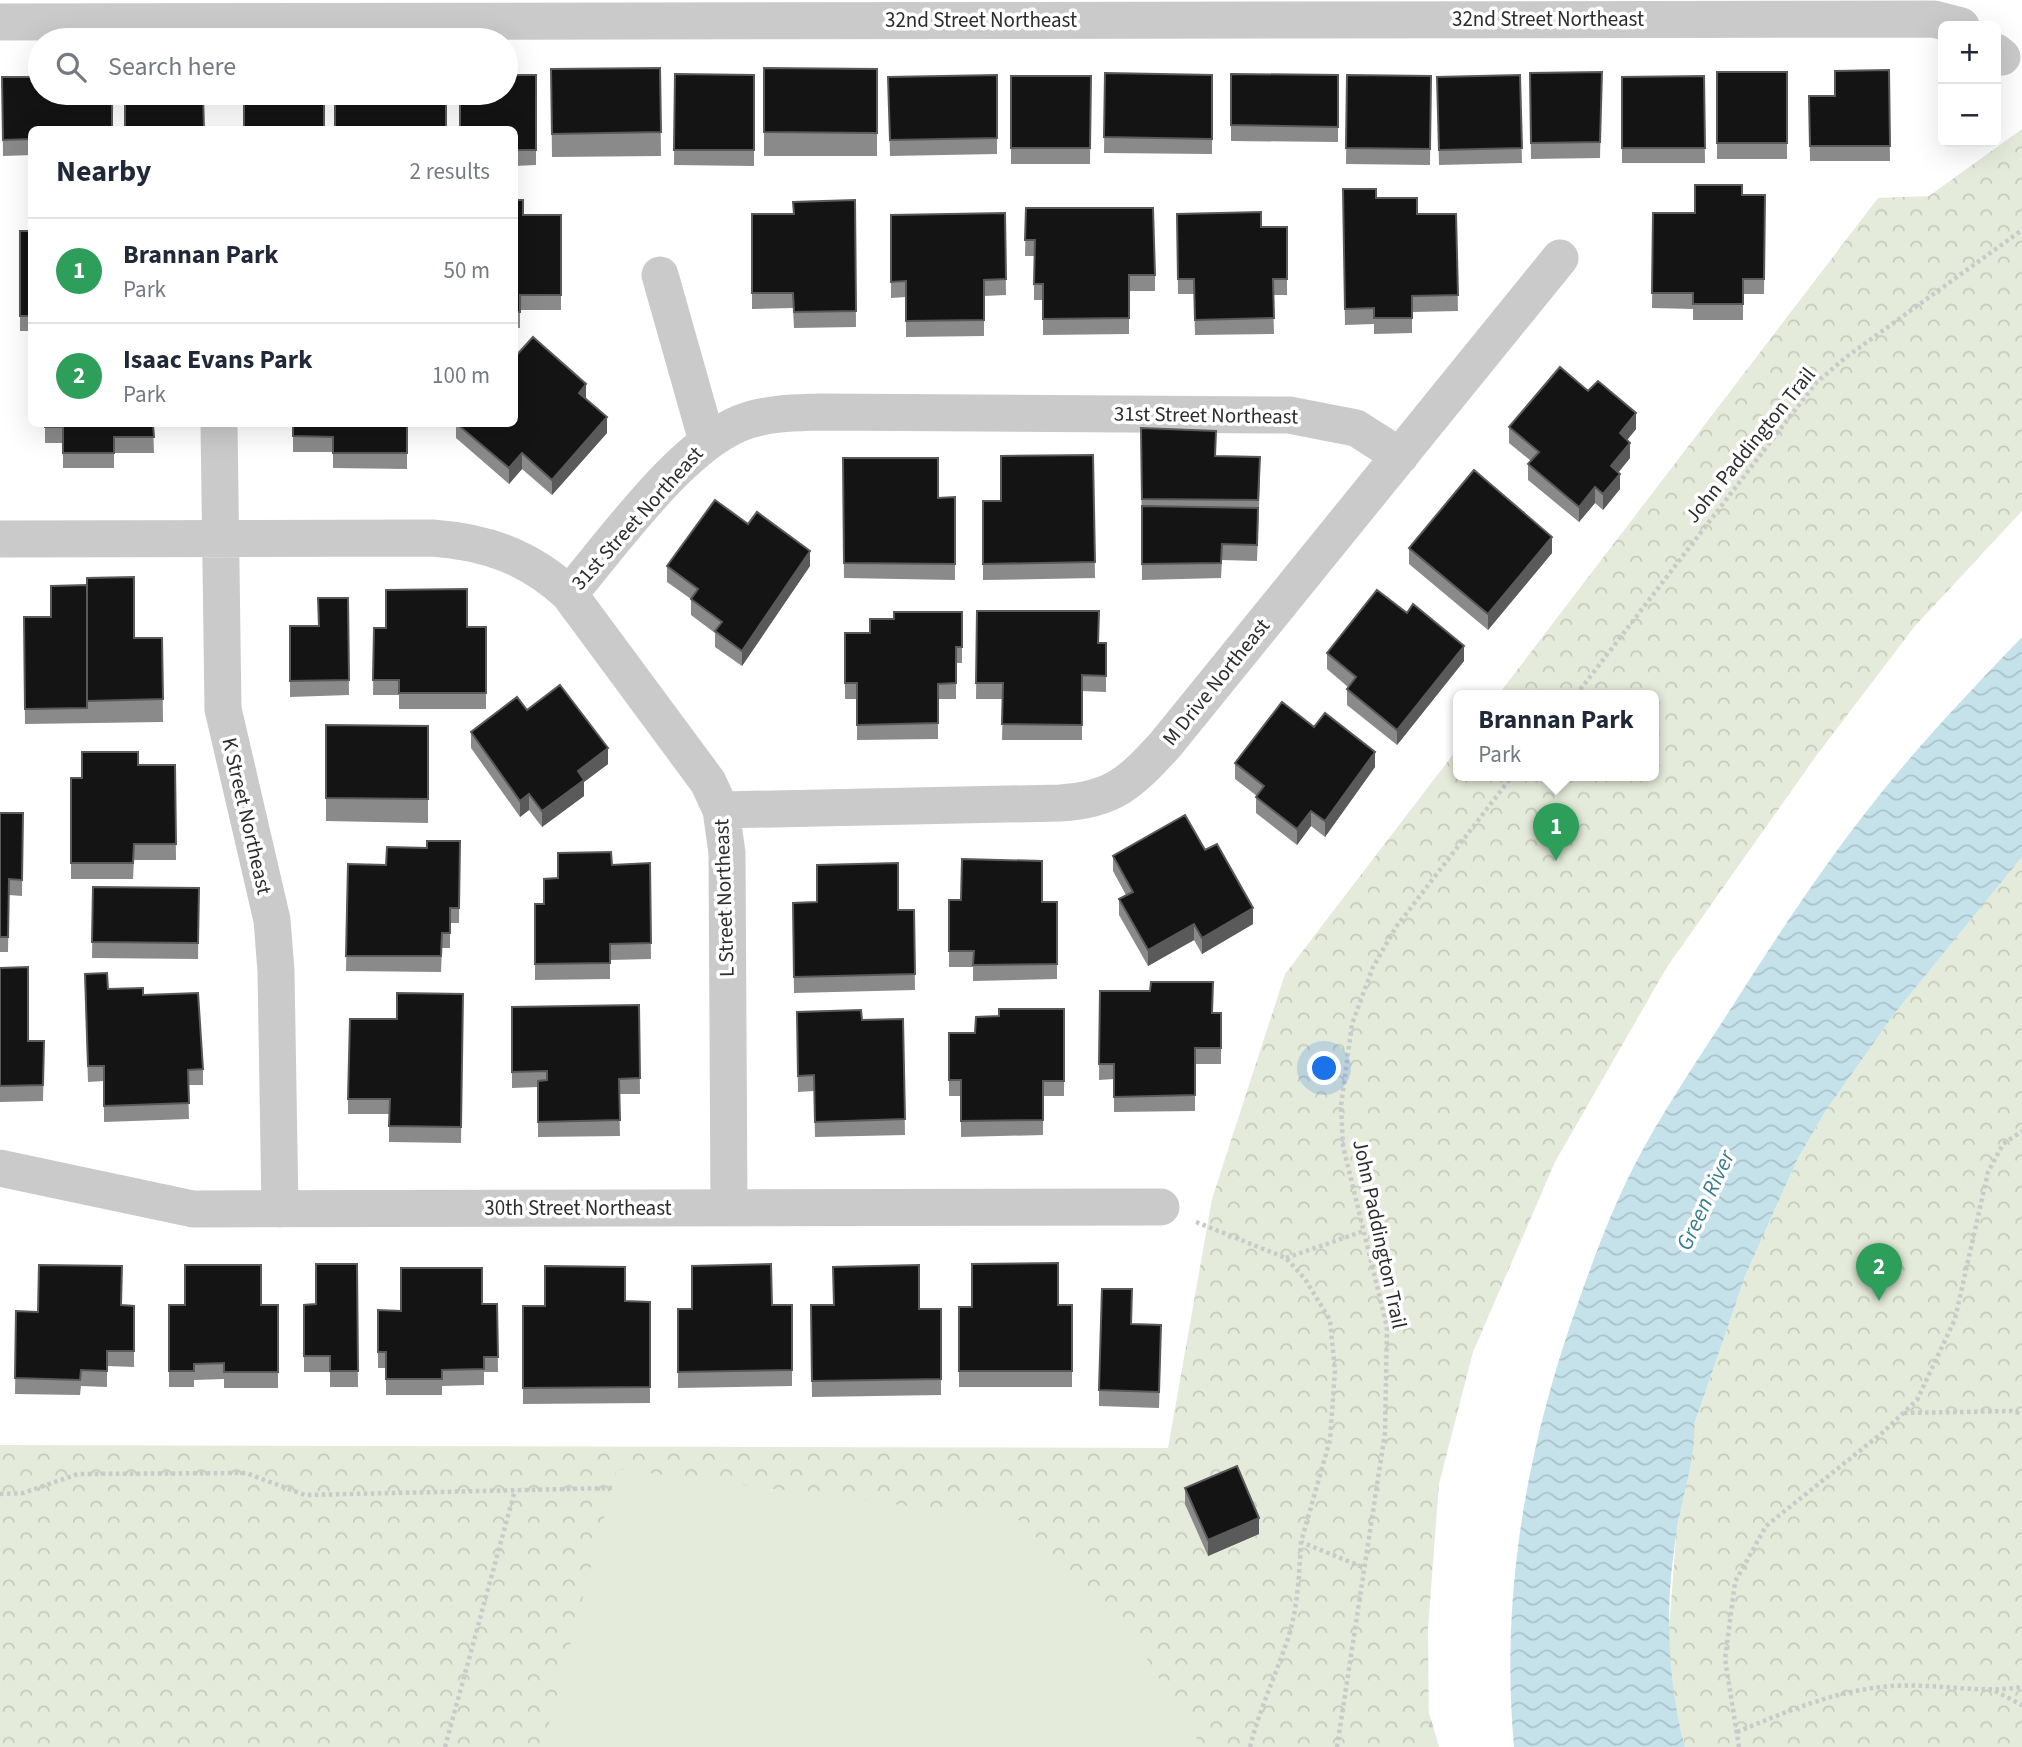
<!DOCTYPE html>
<html lang="en">
<head>
<meta charset="utf-8">
<style>
  :root { --surface:#fff; --page:#f2f2f3; --text:#1f2937; --muted:#747a83; --line:#e0e1e3; --accent:#e72c57 }
  body { margin:0; font-family:"Source Sans 3",sans-serif; background:var(--page); color:var(--text) }
  .controls { position:absolute; right:21px; top:21px; display:grid; overflow:hidden; border-radius:10px; box-shadow:0 7px 28px #0002 }
  .controls button { width:63px; height:63px; display:grid; place-items:center; padding:0; border:0; border-bottom:2px solid var(--line); background:var(--surface); color:var(--text); font:35px sans-serif }
  .you { position:absolute; left:1325px; top:1069px; width:24px; height:24px; margin:-18px; border:5px solid #fff; border-radius:50%; background:#1a73e8; box-shadow:0 0 0 10px #1a73e833 }
  .badge { display:grid; place-items:center; width:46px; height:46px; border-radius:50%; background:var(--accent); color:#fff; font-size:23px; font-weight:700 }
  .pin { position:absolute; translate:-50% -58px; filter:drop-shadow(0 2px 4px #0008) }
  .pin::after { content:''; position:absolute; top:37px; width:24px; height:21px; background:inherit; clip-path:polygon(0 0,100% 0,50% 100%) }
  .popup { position:absolute; left:1453px; top:690px; width:206px; height:91px; box-sizing:border-box; display:grid; place-content:center; border-radius:10px; background:var(--surface); filter:drop-shadow(0 2px 5px #0005); font-size:23px; white-space:nowrap; color:var(--muted) }
  .popup b { font-size:26px; color:var(--text) }
  .popup::after { content:''; position:absolute; left:50%; top:100%; margin-left:-14px; border:14px solid transparent; border-top-color:var(--surface) }
  .list { margin:0; padding:0; list-style:none }
  h2 { display:flex; justify-content:space-between; align-items:center; height:91px; margin:0; padding:0 28px; font-size:30px }
  h2 small { font-size:23px; font-weight:400; color:var(--muted) }
  .list li { display:grid; grid-template-columns:46px 1fr auto; gap:21px; align-items:center; box-sizing:border-box; height:105px; padding:0 28px; border-top:2px solid var(--line) }
  .list b { display:block; font-size:26px; white-space:nowrap }
  .list p { margin:0; font-size:23px; white-space:nowrap; color:var(--muted) }
  .list em { font-size:23px; font-style:normal; color:var(--muted) }
  .icon { flex:none; width:38px; height:38px; fill:none; stroke:currentColor; stroke-width:2; stroke-linecap:round; stroke-linejoin:round }
  .map { position:relative; flex:none; width:2022px; height:1747px; overflow:hidden }
  .search { position:absolute; background:var(--surface); box-shadow:0 7px 28px #0002; left:28px; top:28px; width:490px; height:77px; display:flex; align-items:center; gap:18px; box-sizing:border-box; padding:0 24px; border-radius:38px; color:var(--muted); font-size:26px }
  .panel { position:absolute; background:var(--surface); box-shadow:0 7px 28px #0002; left:28px; top:126px; width:490px; height:301px; border-radius:10px }
  .map>svg:first-child { display:block }
  .forest { fill:url(#forest-firs) }
  .park { fill:url(#park-crowns) }
  .pitch { fill:#e5ebda }
  .water { fill:url(#water-waves) }
  .lines { fill:none; stroke-linecap:round; stroke-linejoin:round }
  .path { stroke:#cacaca; stroke-width:4.5; stroke-dasharray:3.5 3.5; stroke-linecap:butt }
  .minor { stroke:#cacaca; stroke-width:37 }
  .wall { fill:#8a8a8a }
  .shaded-wall { fill:#5a5a5a }
  .building { fill:#141414; stroke:#5a5a5a; stroke-width:2 }
  .labels { text-anchor:middle; stroke-width:7; stroke-linejoin:round; paint-order:stroke }
  .street-label { font-size:21px; fill:#2d2d2d; stroke:#fff }
  .water-label { font-size:23px; font-style:italic; fill:#3a7b8f; stroke:#fff }
</style>
</head>
<body>
<div class="map">
<svg width="2022" height="1747" viewBox="0 0 2022 1747">
  <defs>
    <pattern id="forest-firs" width="22" height="20" patternUnits="userSpaceOnUse" patternTransform="scale(1.75)"><rect width="22" height="20" fill="#e5ebda"/><path d="M5 1l3.5 6h-7zM16 11l3.5 6h-7z" fill="#c5cabb"/></pattern>
    <pattern id="park-crowns" width="20" height="18" patternUnits="userSpaceOnUse" patternTransform="scale(1.75)"><rect width="20" height="18" fill="#e5ebda"/><path d="M2 6a3 3 0 1 1 6 0M12 15a3 3 0 1 1 6 0" fill="none" stroke="#c5cabb"/></pattern>
    <pattern id="water-waves" width="16" height="10" patternUnits="userSpaceOnUse" patternTransform="scale(1.75)"><rect width="16" height="10" fill="#c5e2eb"/><path d="M0 5q4-4 8 0t8 0" fill="none" stroke="#aac2ca"/></pattern>
  </defs>
  <rect width="100%" height="100%" fill="#fff"/>
  <path class="forest" d="M1428,1709L1439,1747H1423Z"/>
  <path class="park" d="M2022,129V511L1915,626L1816,756L1667,967L1555,1162L1473,1352L1439,1484L1428,1629L1429,1747H0V1445L1168,1448L1212,1199L1285,974L1458,748V775H1654V695H1498L1878,198L1929,196Z
    M2022,857V1747H1685L1673,1696L1668,1642L1676,1537L1694,1425L1746,1274L1797,1160L1827,1109L1895,1013Z"/>
  <path class="pitch" d="M617,1469L1019,1520L1129,1630L1202,1747H543Z"/>
  <path class="water" d="M2022,637V857L1895,1013L1827,1109L1797,1160L1746,1274L1694,1425C1697,1451 1681,1502 1677,1530C1665,1602 1666,1676 1685,1747H1514C1500,1593 1527,1445 1579,1300C1595,1255 1612,1209 1634,1166C1664,1108 1702,1054 1737,999C1785,924 1834,850 1890,782C1932,731 1977,684 2022,637Z"/>
  <g class="lines">
    <path class="path" d="M1576,695L1815,384L1845,358L2022,230
      M1196,1222L1286,1258L1305,1279L1330,1320L1335,1371L1330,1440L1301,1542L1365,1568
      M1286,1258L1364,1231
      M1904,1413L2012,1411L2022,1414
      M0,1494L23,1493L78,1474L246,1473L305,1495L612,1488
      M1995,1691L2022,1705
      M1737,1732C1788,1711 1836,1690 1892,1686C1936,1683 1979,1694 2022,1687
      M445,1747L515,1490
      M1250,1747C1259,1711 1274,1679 1286,1644C1298,1611 1299,1576 1301,1542
      M1337,1747L1385,1433L1387,1327L1343,1146L1341,1106L1352,1024L1373,967L1396,927L1513,775
      M1739,1747L1725,1659L1735,1582L1766,1526L1882,1433L1917,1400L1955,1319L1988,1172L2003,1144L2022,1131"/>
    <path class="minor" d="M0,22L1934,19L1961,26
      M1996,52L2002,57
      M660,275L707,441
      M219,424L223,709L272,920L276,971L280,1209
      M0,539L432,538C487,542 529,557 569,594C614,542 685,439 749,420C772,413 795,413 819,412L1289,415L1356,428L1400,456
      M569,594L708,782L721,810L727,853L729,1208
      M721,810L1060,803C1113,800 1130,783 1165,745L1560,258
      M0,1168L193,1209L1161,1207"/>
  </g>
  <path class="wall" d="M660,68L661,156L552,157L551,69Z
    M764,68L877,69V156H764Z
    M1889,70L1890,161H1810L1809,96H1835Z
    M1602,72L1600,158L1531,159L1530,73Z
    M1717,72H1787V159H1717Z
    M1105,73L1212,75V154L1104,153Z
    M675,74L754,75V166L674,165Z
    M1231,74L1338,75V142L1231,141Z
    M536,75V165L514,166V130Z
    M997,75V154L890,156L888,77Z
    M1347,75L1431,76L1430,165L1346,164Z
    M1520,75L1522,163L1439,165L1437,77Z
    M1011,76H1091L1090,164H1011Z
    M1704,76L1705,163H1622V77Z
    M2,77L32,130V155L3,156Z
    M1343,189L1417,214H1456L1458,311L1412,312V333L1374,334V324L1345,325Z
    M1742,195H1765L1764,294H1743V320H1693V309L1652,308L1653,213H1695Z
    M514,200L523,215H561V310H520V328H514Z
    M855,200L856,327L794,328L793,308L752,309V214H793Z
    M1026,208L1155,275V291H1129V334L1043,335V300H1034V256H1025Z
    M1005,213L1006,295L984,296V336L906,337V297L891,298V215Z
    M1177,214L1261,227H1287V295H1273L1274,334L1195,335L1194,294H1178Z
    M32,229V331H20V231H31Z
    M1588,391L1636,429L1627,440L1630,458L1619,472L1620,489L1603,510L1595,503L1579,522L1528,480V464L1531,461L1509,443V427Z
    M586,399L607,433L552,495L522,469L509,484L456,438V424H514Z
    M45,424H153L154,453H114V468H63V443H45Z
    M293,424H407V469L333,468V452H293Z
    M1141,428L1260,480L1257,561L1222,560L1221,578L1142,580Z
    M1093,455L1095,578L983,580V501H1001Z
    M843,458L938,498L955,497V580L844,578Z
    M748,524L810,566L742,666L715,647V633L691,615V599L667,582V566Z
    M1409,548L1552,553L1488,630L1409,564Z
    M348,598L349,695L290,697V626H319Z
    M977,611L1098,643H1106V692L1082,691V740H1002L1003,699H976Z
    M962,612V663H956V699H938V739L857,740V699H845V633H870L894,619Z
    M24,617L134,638H162L163,722L25,724Z
    M486,627V709H399V695H373L374,628Z
    M1327,653L1464,661L1397,745L1347,705V689L1348,687L1327,669Z
    M527,710L608,764L584,782V796L542,827L529,810L520,817L471,748V732Z
    M326,725L428,726V823L326,821Z
    M1314,727L1375,767L1325,837L1311,826L1297,845L1256,813V797L1257,796L1235,779V763Z
    M138,765H175L176,860H134L133,879H71V778H82Z
    M0,813H23L22,896L9,895L8,952H0Z
    M460,841L459,923H450V948H442L441,972L346,971L348,864L386,865L427,848Z
    M1205,850L1253,924L1202,954L1194,940L1148,966L1119,915V899L1126,895L1113,871V856Z
    M650,863L651,959L610,960V979L535,980V904H544L558,878L612,865Z
    M93,887L199,888L198,959L92,958Z
    M949,900L1057,902V979L973,981V967H949Z
    M793,903L898,910H914L915,990L794,993Z
    M0,968L28,1041L44,1056L43,1101L0,1102Z
    M108,989L143,995L203,1069V1085H188L189,1119L104,1122V1081L88,1082L85,990Z
    M1100,991L1212,1013H1221V1064H1195V1111L1114,1112V1079L1099,1080Z
    M463,994L461,1143L389,1142V1114H348V1099L397,1019Z
    M639,1005L640,1094H619L620,1136L538,1137V1087L512,1088V1007Z
    M1064,1009V1096H1043V1135L961,1137V1096H949V1033H975L999,1016Z
    M797,1012L862,1020L903,1019L905,1135L815,1137L814,1091L798,1092Z
    M357,1264L358,1387H330V1372H304V1305L316,1304Z
    M625,1301L650,1302V1403L523,1404V1306H545Z
    M482,1304H497L498,1372H484V1385L442,1386V1395H386V1368H378V1310L401,1311Z
    M122,1305L134,1306V1367L107,1366V1387L81,1386L80,1395L15,1394L16,1311L38,1312Z
    M169,1305H278V1388H224V1379L194,1380V1387H169Z
    M772,1305H792V1386L678,1388V1309Z
    M811,1305L941,1309V1395L812,1397Z
    M1072,1305V1387H959V1307Z
    M1131,1324L1161,1341L1159,1408L1099,1406V1390Z
    M1185,1488L1259,1534L1208,1556L1185,1504Z"/>
  <path class="shaded-wall" d="M586,384V400L579,393Z
    M1636,413V429L1620,449V433Z
    M607,417V433L552,495V480Z
    M1630,443V458L1611,481V466Z
    M522,453V469L509,484V468Z
    M1620,474V489L1603,510V494Z
    M1595,487V503L1579,522V507Z
    M1552,537V553L1488,630V614Z
    M810,551V566L742,666V651Z
    M1464,646V661L1397,745V730Z
    M608,748V764L584,782V796L542,827V811L578,771Z
    M1375,752V767L1325,837V821Z
    M529,794V810L520,817V801Z
    M1311,811V826L1297,845V829Z
    M1253,908V924L1202,954V938Z
    M1194,924V940L1148,966V950Z
    M1259,1518V1534L1208,1556V1540Z"/>
  <path class="building" d="M660,68L661,132L552,134L551,69Z
    M764,68L877,69V133L764,132Z
    M1889,70L1890,146H1810L1809,96H1835V71Z
    M1602,72L1600,142L1531,143L1530,73Z
    M1717,72H1787V143H1717Z
    M1105,73L1212,75V139L1104,137Z
    M675,74L754,75V150H674Z
    M1231,74L1338,75V127L1231,125Z
    M506,75H536V150H514V130H460V93H506Z
    M997,75V138L890,140L888,77Z
    M1347,75L1431,76L1430,149L1346,148Z
    M1520,75L1522,148L1439,150L1437,77Z
    M1011,76H1091L1090,148H1011Z
    M1704,76L1705,148H1622V77Z
    M2,77H40V93H112V130H32V139L3,140Z
    M125,93H203L204,130H125Z
    M244,93H324V130H244Z
    M335,93H446V130H335Z
    M1695,185H1742V195H1765L1764,279H1743V304H1693V293H1652L1653,213H1695Z
    M1343,189H1376V198H1417V214H1456L1458,295L1412,296V318H1374V308L1345,309Z
    M514,200H523V215H561V295H520V312H514Z
    M855,200L856,311L794,312L793,293H752V214H794L793,202Z
    M1026,208H1153L1155,275H1129V318L1043,319V284H1034L1035,240H1025Z
    M1261,212V227H1287V279H1273L1274,318L1195,320L1194,279H1178L1177,214Z
    M1005,213L1006,279L984,280V320L906,321V281L891,282V215Z
    M32,229V316H20V231H31Z
    M533,337L586,384L579,393L607,417L552,480L522,453L509,468L457,424H514V358Z
    M1560,367L1588,391L1598,381L1636,413L1620,433L1630,443L1611,466L1620,474L1603,494L1595,487L1579,507L1528,464L1539,452L1509,427Z
    M45,424H153L154,437H114V453H63V427H45Z
    M293,424H407V453H333V437L293,436Z
    M1141,428L1216,431L1215,456L1260,457L1258,500L1142,499Z
    M1093,455L1095,562L983,564V501H1001V456Z
    M843,458H938V498L955,497V564L844,563Z
    M1474,470L1552,537L1488,614L1409,548Z
    M715,500L748,524L757,512L810,551L742,651L715,631L722,622L691,599L698,589L667,566Z
    M1142,506L1258,508L1257,545L1222,544L1221,563L1142,564Z
    M134,577V638H162L163,699L87,701V578Z
    M87,585V708L25,709L24,617H51V586Z
    M467,589V627H486V693H399V680H373L374,628H386V590Z
    M1377,590L1407,613L1413,604L1464,646L1397,730L1347,689L1356,677L1327,653Z
    M318,598H348L349,680L290,681V626H319Z
    M977,611H1099L1098,643H1106V676L1082,675V725L1002,724L1003,683H976Z
    M894,612H962V647H956V683L938,684V723L857,725V683H845V633H870V619H894Z
    M560,685L608,748L578,771L584,780L542,811L529,794L520,801L471,732L517,697L527,710Z
    M1282,702L1314,727L1325,713L1375,752L1325,821L1311,811L1297,829L1256,797L1264,786L1235,763Z
    M326,725L428,726V799L326,798Z
    M82,752H138V765H175L176,844H134L133,863H71V778H82Z
    M0,813H23L22,880L9,879L8,937H0Z
    M1185,815L1205,850L1217,844L1253,908L1202,938L1194,924L1148,950L1119,899L1133,892L1113,856Z
    M427,841H460L459,908H450V933H442L441,956H346L348,864L386,865L387,847L427,848Z
    M611,852L612,865L650,863L651,943L610,944V963L535,964V904H544V879L558,878V853Z
    M962,859L1042,861V902H1057V964L973,965L974,951H949V900H961Z
    M898,863V910H914L915,974L794,977L793,903L817,902V865Z
    M93,887L199,888L198,943L92,942Z
    M28,967V1041H44L43,1085L0,1086V968Z
    M107,973L108,989L143,988V995L198,993L203,1069L188,1070L189,1103L104,1106V1066H88L85,974Z
    M1151,982H1213L1212,1013H1221V1048H1195V1095L1114,1097V1064H1099L1100,991H1150Z
    M397,993L463,994L461,1127L389,1126L390,1099H348L350,1019H397Z
    M639,1005L640,1078L619,1079L620,1120L538,1122V1081L547,1080V1071L512,1072V1007Z
    M999,1009H1064V1081H1043V1120L961,1121V1080H949V1033H975L976,1017L999,1016Z
    M861,1010L862,1020L903,1019L905,1119L815,1122L814,1075L798,1076L797,1012Z
    M1058,1263V1305H1072V1371H959V1307H972V1264Z
    M316,1264H357L358,1371H330V1356H304V1305L316,1304Z
    M771,1264L772,1305H792V1370L678,1372V1309H692V1266Z
    M39,1265L122,1266L121,1305L134,1306V1351H107V1371L81,1370L80,1380L15,1378L16,1311L38,1312Z
    M185,1265H261V1305H278V1372H224V1363L194,1364V1371H169V1305H185Z
    M919,1265V1309H941V1379L812,1381L811,1305H834L833,1267Z
    M545,1266L625,1267V1301L650,1302V1387L523,1388V1306H545Z
    M401,1268H482V1304H497L498,1357H484V1369L442,1370V1379H386V1352H378V1310L401,1311Z
    M1102,1289H1132L1131,1324L1161,1325L1159,1392L1099,1390Z
    M1237,1466L1259,1518L1208,1540L1185,1488Z"/>
  <g class="labels">
    <g class="street-label">
      <text x="1548" y="26">32nd Street Northeast</text>
      <text x="981" y="27">32nd Street Northeast</text>
      <text transform="translate(1206 415) rotate(1)" y="7">31st Street Northeast</text>
      <text transform="translate(1750 445) rotate(-51)" y="7">John Paddington Trail</text>
      <text transform="translate(637 518) rotate(-48)" y="7">31st Street Northeast</text>
      <text transform="translate(1216 682) rotate(-51)" y="7">M Drive Northeast</text>
      <text transform="translate(247 816) rotate(77)" y="7">K Street Northeast</text>
      <text transform="translate(724 898) rotate(-92)" y="7">L Street Northeast</text>
      <text x="578" y="1215">30th Street Northeast</text>
      <text transform="translate(1380 1234) rotate(78)" y="7">John Paddington Trail</text>
    </g>
    <g class="water-label">
      <text transform="translate(1705 1200) rotate(-65)" y="8">Green River</text>
    </g>
  </g>
</svg>
<div class="controls">
<button>+</button>
<button>−</button>
</div>
<div class="you"></div>
<div class="pin badge" style="left:1556px;top:861px;background:#2e9e5b">1</div>
<div class="popup"><b>Brannan Park</b>Park</div>
<div class="pin badge" style="left:1879px;top:1301px;background:#2e9e5b">2</div>
<div class="search"><svg class="icon" aria-label="search" viewBox="0 0 24 24"><circle cx="10" cy="10" r="6"/><path d="M15 15l6 6"/></svg>Search here</div>
<section class="panel">
<h2>Nearby<small>2 results</small></h2>
<ul class="list">
<li><span class="badge" style="background:#2e9e5b">1</span><div><b>Brannan Park</b><p>Park</p></div><em>50 m</em></li>
<li><span class="badge" style="background:#2e9e5b">2</span><div><b>Isaac Evans Park</b><p>Park</p></div><em>100 m</em></li>
</ul>
</section>
</div>
</body>
</html>
